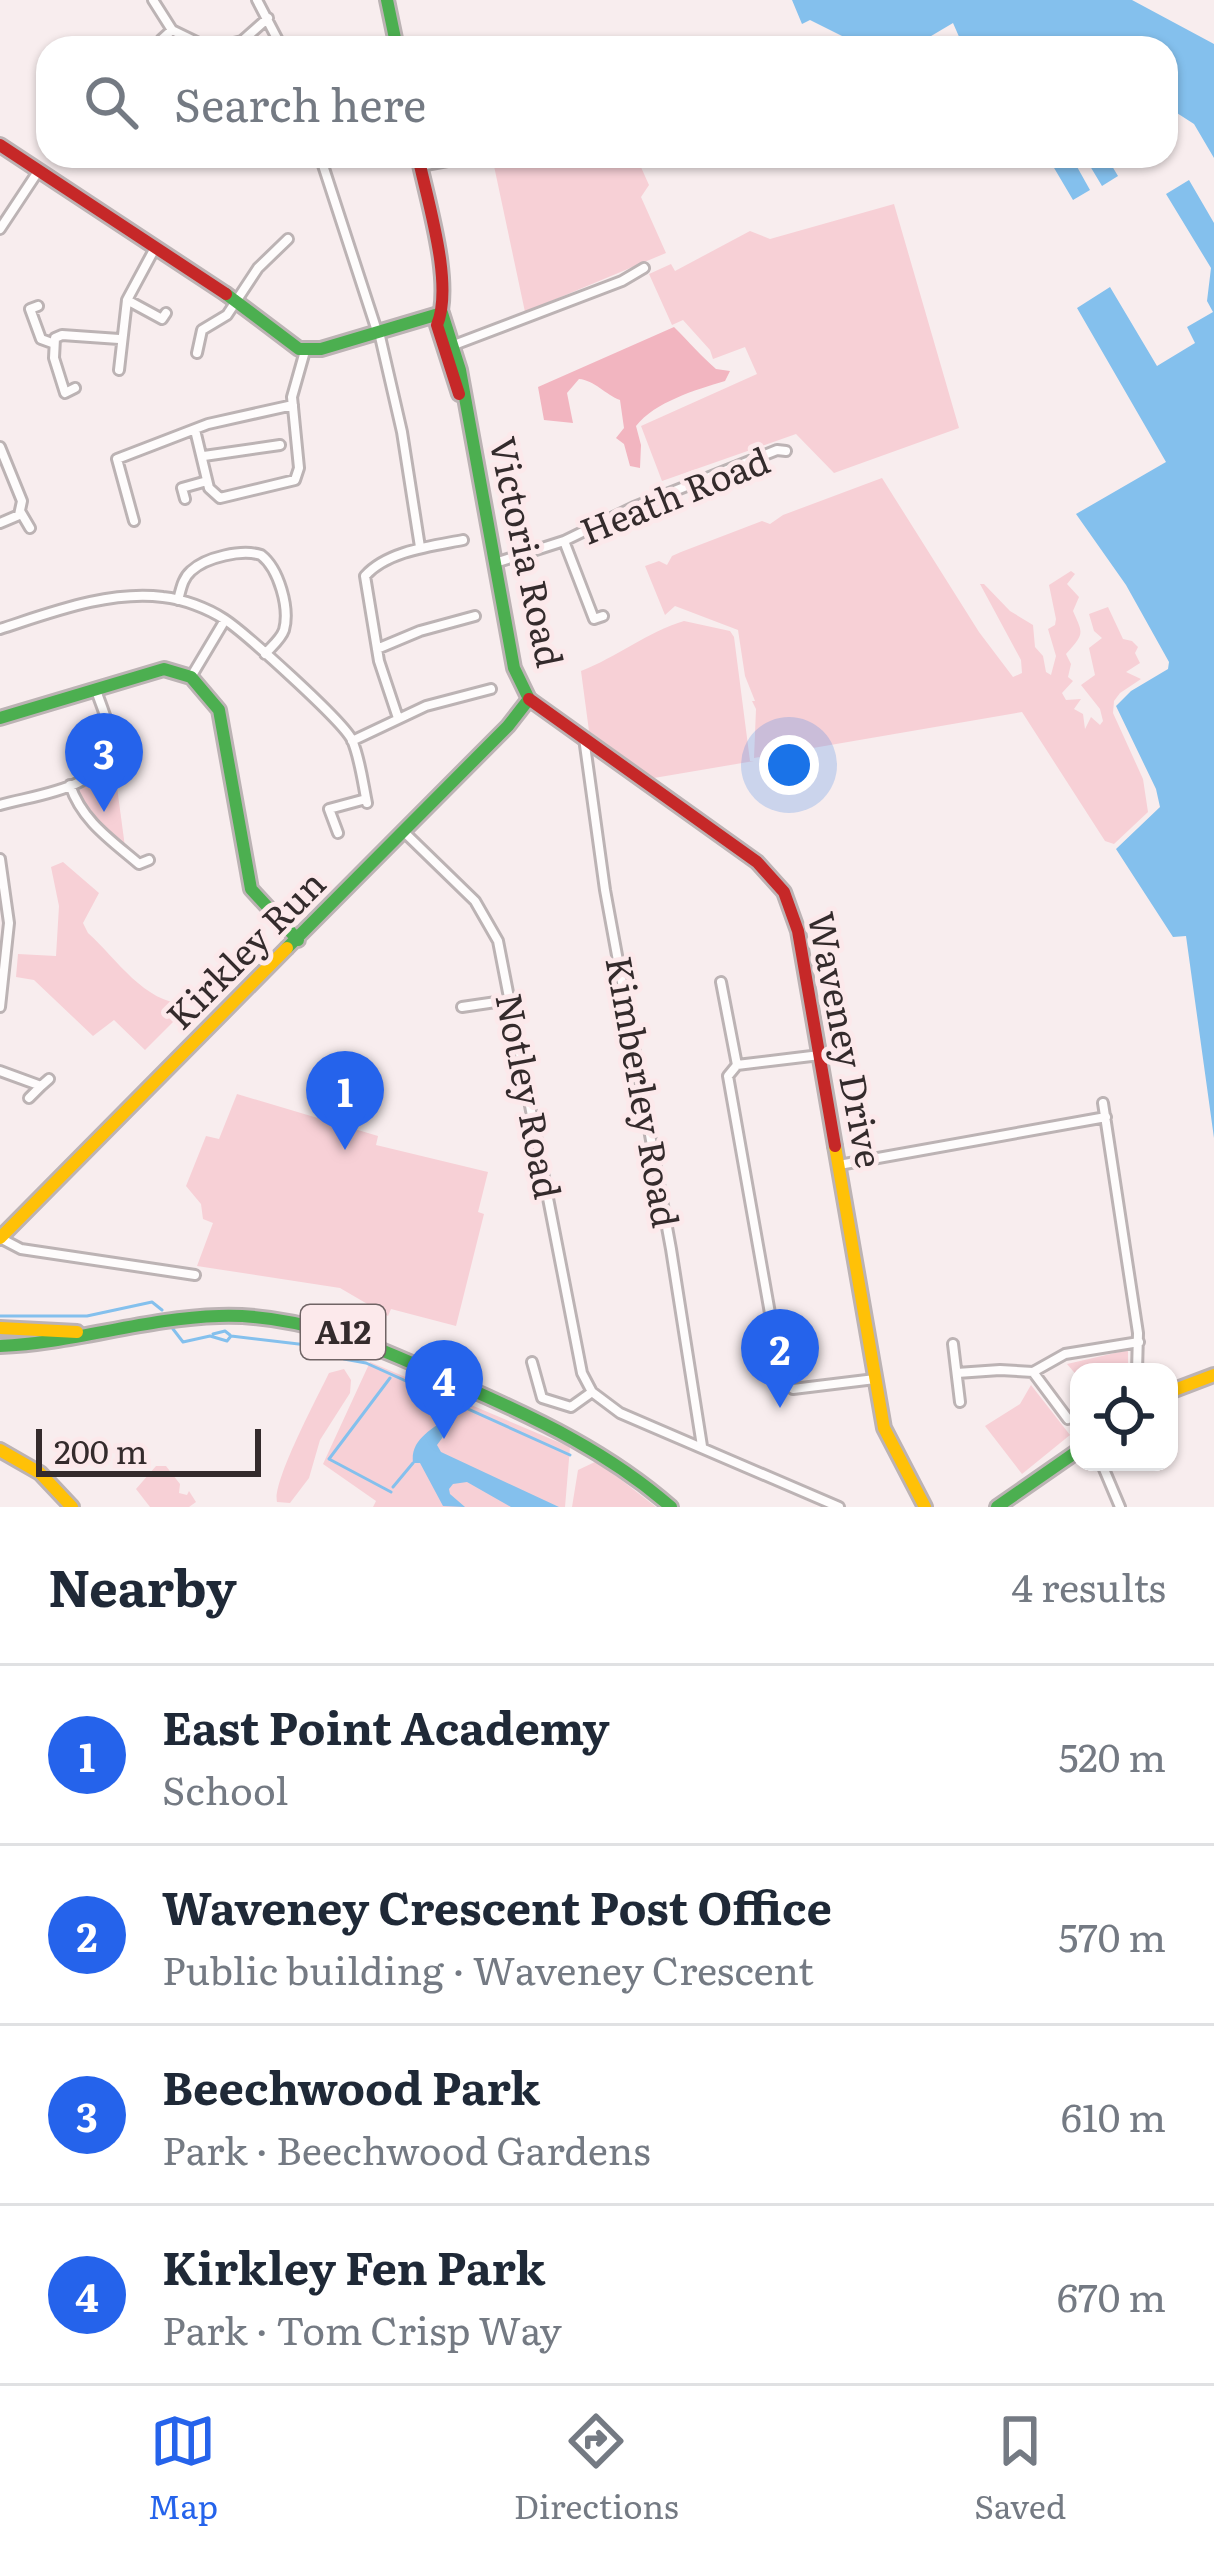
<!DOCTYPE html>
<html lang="en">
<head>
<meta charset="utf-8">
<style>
  :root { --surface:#fff; --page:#f6f6f7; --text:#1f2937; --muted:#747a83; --line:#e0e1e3; --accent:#2563eb }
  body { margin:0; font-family:Literata,serif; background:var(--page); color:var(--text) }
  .controls { position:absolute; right:36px; bottom:36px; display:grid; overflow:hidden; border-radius:24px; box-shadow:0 3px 9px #0004 }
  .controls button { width:108px; height:108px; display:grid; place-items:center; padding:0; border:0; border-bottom:3px solid var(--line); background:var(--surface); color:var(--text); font:60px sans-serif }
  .scale { position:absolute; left:36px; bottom:30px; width:225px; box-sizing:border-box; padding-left:12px; border:6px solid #342b2c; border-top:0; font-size:33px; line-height:42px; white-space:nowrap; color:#342b2c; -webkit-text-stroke:9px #fce9eb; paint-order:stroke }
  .you { position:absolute; left:789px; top:765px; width:42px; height:42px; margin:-30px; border:9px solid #fff; border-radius:50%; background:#1a73e8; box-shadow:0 0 0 18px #1a73e833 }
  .badge { display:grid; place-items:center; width:78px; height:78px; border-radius:50%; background:var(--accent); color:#fff; font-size:39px; font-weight:700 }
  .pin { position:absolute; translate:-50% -99px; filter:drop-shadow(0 3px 6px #0008) }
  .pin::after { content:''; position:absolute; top:63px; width:42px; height:36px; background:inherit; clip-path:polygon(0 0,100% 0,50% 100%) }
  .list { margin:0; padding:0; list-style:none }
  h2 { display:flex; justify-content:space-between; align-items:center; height:156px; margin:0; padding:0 48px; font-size:51px }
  h2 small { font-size:39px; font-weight:400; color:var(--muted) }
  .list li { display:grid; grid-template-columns:78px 1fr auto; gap:36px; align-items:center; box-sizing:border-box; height:180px; padding:0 48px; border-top:3px solid var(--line) }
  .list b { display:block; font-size:45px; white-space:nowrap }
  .list p { margin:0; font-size:39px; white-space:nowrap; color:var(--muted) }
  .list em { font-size:39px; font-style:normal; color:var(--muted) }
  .icon { flex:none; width:66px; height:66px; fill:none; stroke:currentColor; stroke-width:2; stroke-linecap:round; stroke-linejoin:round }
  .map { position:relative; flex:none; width:1214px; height:1507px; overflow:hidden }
  .search { position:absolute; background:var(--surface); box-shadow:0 3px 9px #0004; left:36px; right:36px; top:36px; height:132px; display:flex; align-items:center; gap:30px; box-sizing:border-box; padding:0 42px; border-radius:36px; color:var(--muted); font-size:45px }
  .sheet { height:876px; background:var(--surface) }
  nav { display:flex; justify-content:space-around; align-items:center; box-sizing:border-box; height:168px; border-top:3px solid var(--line); background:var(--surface); font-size:33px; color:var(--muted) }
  nav a { display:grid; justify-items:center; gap:6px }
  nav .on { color:var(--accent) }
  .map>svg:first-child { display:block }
  .green { fill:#f7d0d6 }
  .forest { fill:#f2b5c0 }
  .water { fill:#84c0ed }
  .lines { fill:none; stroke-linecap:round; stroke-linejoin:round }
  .stream { stroke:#84c0ed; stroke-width:3 }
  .street-casing { stroke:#bcb3b4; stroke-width:14 }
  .fast-casing { stroke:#bcb3b4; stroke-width:18 }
  .slow-casing { stroke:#bcb3b4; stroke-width:18 }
  .jam-casing { stroke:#bcb3b4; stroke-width:18 }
  .street { stroke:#fefcfc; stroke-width:8 }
  .fast { stroke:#4caf50; stroke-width:12 }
  .slow { stroke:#ffc107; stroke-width:12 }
  .jam { stroke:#c62828; stroke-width:12 }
  .labels { text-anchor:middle; stroke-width:10; stroke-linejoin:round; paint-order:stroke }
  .shield { fill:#fce9eb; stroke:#706465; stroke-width:3 }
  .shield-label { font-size:33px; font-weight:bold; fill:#342b2c }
  .street-label { font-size:36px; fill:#342b2c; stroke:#fce9eb }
</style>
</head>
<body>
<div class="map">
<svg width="1214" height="1507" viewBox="0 0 1214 1507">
  <rect width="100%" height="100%" fill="#f8edee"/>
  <path class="green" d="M510,156H636L649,185L641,197L666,253L525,312L494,166Z
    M894,204L959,428L834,473L796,434L662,481L641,426L757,374L745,347L713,359L710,350L683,320L672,325L649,274L671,264L675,271L750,231L770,239Z
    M882,478L979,632L1013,677L1022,673L1021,660L980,584H984L1010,611L1033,625L1035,647L1043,656L1046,672L1051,675L1056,656L1048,629L1055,625L1056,619L1049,585L1071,571L1075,574L1067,584L1079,597L1073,611C1083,634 1085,633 1066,654L1071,664L1068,677L1073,681L1062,693L1066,700L1081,699L1074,709L1083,714L1085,729L1091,717L1100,725L1103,721L1100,709L1081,685L1095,675L1089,648L1102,638L1094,631L1089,614L1108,607L1123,639L1132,641L1138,647L1135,653L1140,663L1126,672L1141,679L1120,693L1114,701L1113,713L1143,779L1148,812L1114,844L1105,841L1022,712L754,758L756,709L752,701H755L745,676L738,630L675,606L665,615L645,566L659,561L667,565L672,556L681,552L762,521L770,524L783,515Z
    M684,621L730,631L734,637L750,761H754L654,778L589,731L581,671C617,657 647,632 684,621Z
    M111,768L115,772L125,847L82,805L77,792Z
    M63,862L99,893L83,923L88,933C117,959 144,1003 186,1004L185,1010L145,1050L114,1020L93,1036L34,980L16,977L18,954L56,956L59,906L51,867Z
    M237,1094L378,1136L376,1145L488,1172L478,1212L484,1214L456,1326L391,1309L388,1316L340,1288L197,1266L213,1223L203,1219L201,1204L186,1186L206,1136L219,1139Z
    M1128,1350V1372H1079V1378L1067,1364Z
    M370,1362L570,1447L565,1507H373L376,1501L323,1464Z
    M344,1369L351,1380L350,1393L320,1440L309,1478L290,1503L277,1502C272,1482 317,1398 329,1373Z
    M1031,1385L1070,1435L1022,1474L985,1426L1020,1404Z
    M597,1461L656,1507H572L578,1470Z
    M156,1466H166L180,1484L179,1493L187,1495L189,1491L196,1502L189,1507H150L136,1489Z"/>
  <path class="forest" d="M674,327C689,342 701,356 716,369L730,371L725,381C695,390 655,402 636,426L641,445L640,468L630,466L624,444L616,438L624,428L620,400C606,395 594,380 579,379L567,393L573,423L544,420L538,387Z"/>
  <path class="water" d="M792,0H1132L1214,44V158L1194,124L1166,106V48H964L953,23L921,42L918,48H866L810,20L802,24Z
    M1047,156H1071L1090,190L1073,200Z
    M1084,156H1106L1118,176L1102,186Z
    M1189,180L1214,223V1138L1186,936L1173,937L1116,849L1160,807L1156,789L1116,706L1131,691L1168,669L1169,662L1126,585L1076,514L1166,462L1077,308L1110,287L1157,366L1195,343L1187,327L1213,312L1207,301L1211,268L1166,194Z
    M449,1416L454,1422L437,1445L441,1452L559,1507H511L467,1482L453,1484L449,1489L450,1494L465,1507L443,1506L420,1463H413C410,1439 432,1430 449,1416Z"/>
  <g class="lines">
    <path class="stream" d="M0,1316H87L152,1302L162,1310
      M173,1329L183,1342L210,1336L227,1341L231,1336L324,1347L344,1359L366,1363L570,1455
      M213,1334L225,1331L230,1335
      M390,1378L329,1459L391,1492
      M450,1419L460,1406
      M393,1487L413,1463"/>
    <g class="street-casing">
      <path id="street" d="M153,0L172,30L209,48
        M257,0L282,48
        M161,48V40L172,30
        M212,48L242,41L268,18
        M320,156L377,331
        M420,166L475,156
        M0,229L39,170
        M127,300L162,319L166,313
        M38,306L30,309L41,339L52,343
        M379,332L402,432L420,547
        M454,345L622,281L644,268
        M197,353L202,330L227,315L258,268L288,239
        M119,370L127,300L155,248
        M75,388L65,393L54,358L55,338L62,335L119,339
        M195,430L209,488L220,498L295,480L299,468L292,397L305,351
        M0,447L22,501L19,515L0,523
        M204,456L280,445
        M185,499L182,488L207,481
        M20,511L30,528
        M134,521L117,459L208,424L293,405
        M564,541L594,619L603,616
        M495,563L564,541L634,507L777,450L786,451
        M178,600C181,590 182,579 191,571C206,557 242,549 261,555C279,569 290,608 284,630C281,639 272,646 265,654
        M0,629C50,613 109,590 163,597C183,599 207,608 224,619C244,632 343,721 352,740C360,758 363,784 367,803
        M377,649L420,631L475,616
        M191,677L225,620
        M398,718L379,661L365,576C387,551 432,546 463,540
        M584,738L605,890L671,1249L702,1446
        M352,741L426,706L491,689
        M70,785C82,821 111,840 139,864L149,860
        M0,805C34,795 105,789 110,745C112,728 101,706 96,690
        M404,832L475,901L498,941L582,1373L592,1392L620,1413L839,1507
        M338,833L329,809L366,799
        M0,859L9,923L0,1007
        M721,982L737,1065
        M462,1007L510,1000
        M820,1055L737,1065L728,1076L782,1381L793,1389L875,1379
        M0,1071L41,1086L49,1079
        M29,1098L41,1086
        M1103,1103L1138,1333L1137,1372
        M839,1165L1106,1117
        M0,1238L21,1249L195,1275
        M953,1344L960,1402
        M532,1362L542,1398L571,1407L592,1392
        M1033,1372L1065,1354L1139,1342
        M957,1373L1000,1370L1033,1372L1068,1419
        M1101,1462L1120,1507"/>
    </g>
    <g class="fast-casing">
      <path id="fast" d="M387,0L397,48
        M226,294L299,349H321L442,313
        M442,313L460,370L514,668L529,699
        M0,718L164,669L191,677L219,710L251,889L298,940
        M287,948L508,726L529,699
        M0,1346C74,1343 145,1318 219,1316C308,1313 386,1351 465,1387C540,1420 609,1453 671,1507
        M997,1507L1079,1450"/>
    </g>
    <g class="slow-casing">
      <path id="slow" d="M835,1146L884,1428L925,1507
        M0,1238L287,948
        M0,1328L77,1332
        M1169,1392L1214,1375
        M0,1450L40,1473L72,1507"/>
    </g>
    <g class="jam-casing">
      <path id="jam" d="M0,145L226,294
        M418,156C427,200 454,284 437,325L459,394
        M529,699L757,862L784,892L798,931L835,1146"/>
    </g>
    <use href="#street" class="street"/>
    <use href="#fast" class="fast"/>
    <use href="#slow" class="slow"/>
    <use href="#jam" class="jam"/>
  </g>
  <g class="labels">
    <rect class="shield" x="301" y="1305" width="84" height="54" rx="9"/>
    <g class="shield-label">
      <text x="343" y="1344">A12</text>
    </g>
    <g class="street-label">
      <text transform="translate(675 496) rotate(-22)" y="13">Heath Road</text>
      <text transform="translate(526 552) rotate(78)" y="13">Victoria Road</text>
      <text transform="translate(246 950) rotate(-45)" y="13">Kirkley Run</text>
      <text transform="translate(845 1040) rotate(79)" y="13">Waveney Drive</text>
      <text transform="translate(642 1092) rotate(80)" y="13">Kimberley Road</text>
      <text transform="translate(528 1096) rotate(79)" y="13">Notley Road</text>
    </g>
  </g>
</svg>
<div class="controls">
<button><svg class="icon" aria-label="locate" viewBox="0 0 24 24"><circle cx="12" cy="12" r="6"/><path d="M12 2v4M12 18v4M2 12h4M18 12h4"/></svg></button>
</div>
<div class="scale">200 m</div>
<div class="you"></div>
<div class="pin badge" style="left:345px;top:1150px">1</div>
<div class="pin badge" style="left:780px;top:1408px">2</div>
<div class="pin badge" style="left:104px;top:812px">3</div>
<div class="pin badge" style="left:444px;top:1439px">4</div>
<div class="search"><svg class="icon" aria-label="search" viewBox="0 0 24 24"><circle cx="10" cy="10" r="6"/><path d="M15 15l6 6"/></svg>Search here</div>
</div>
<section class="sheet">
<h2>Nearby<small>4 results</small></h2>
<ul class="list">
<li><span class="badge">1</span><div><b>East Point Academy</b><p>School</p></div><em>520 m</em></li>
<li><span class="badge">2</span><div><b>Waveney Crescent Post Office</b><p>Public building · Waveney Crescent</p></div><em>570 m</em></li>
<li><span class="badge">3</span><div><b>Beechwood Park</b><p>Park · Beechwood Gardens</p></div><em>610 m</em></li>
<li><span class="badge">4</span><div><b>Kirkley Fen Park</b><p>Park · Tom Crisp Way</p></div><em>670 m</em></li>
</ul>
</section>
<nav>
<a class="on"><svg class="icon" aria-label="map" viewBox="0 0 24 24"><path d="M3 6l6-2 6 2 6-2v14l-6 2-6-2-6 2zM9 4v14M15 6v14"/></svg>Map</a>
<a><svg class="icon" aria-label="directions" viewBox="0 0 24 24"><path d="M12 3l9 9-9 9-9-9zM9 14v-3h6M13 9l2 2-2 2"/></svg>Directions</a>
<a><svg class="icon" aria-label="saved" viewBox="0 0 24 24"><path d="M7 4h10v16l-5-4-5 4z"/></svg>Saved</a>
</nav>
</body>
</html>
